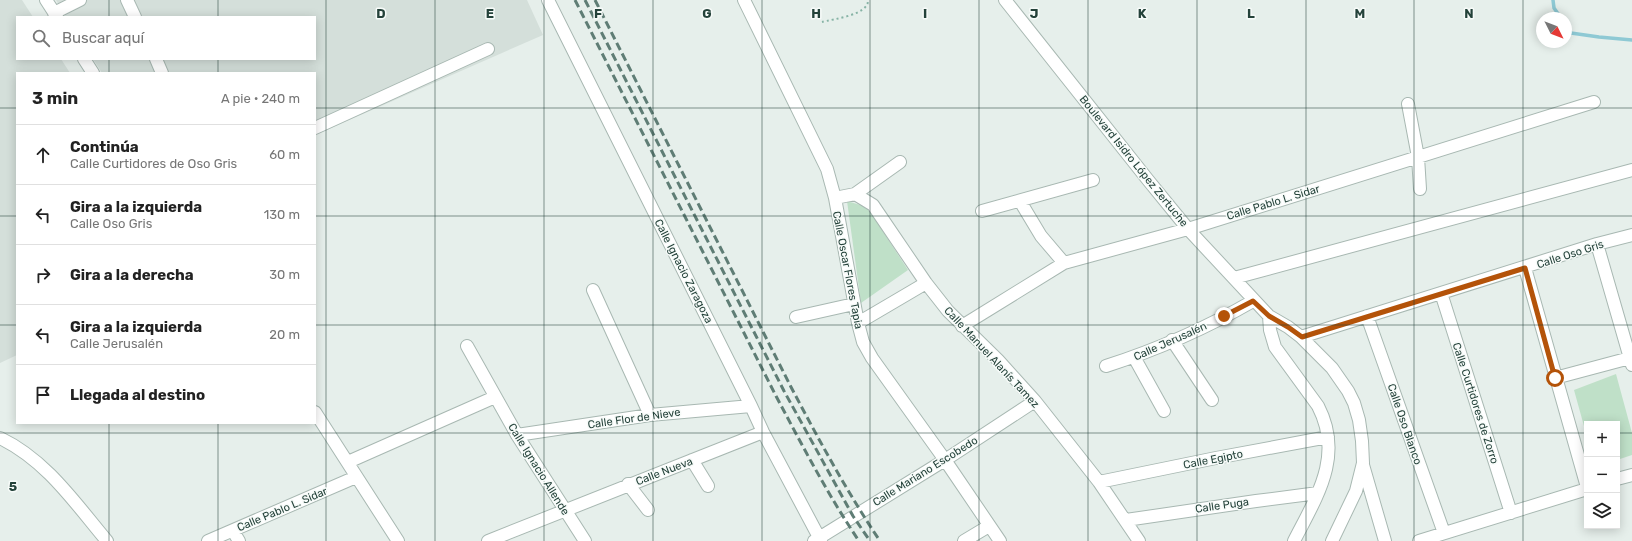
<!DOCTYPE html>
<html lang="es">
<head>
<meta charset="utf-8">
<style>
  :root { --surface:#fff; --page:#f6f6f6; --text:#222; --muted:#767676; --line:#e0e0e0 }
  body { margin:0; font-family:Rubik,sans-serif; background:var(--page); color:var(--text) }
  .controls { position:absolute; right:12px; bottom:12px; display:grid; overflow:hidden; border-radius:0px; box-shadow:0 2px 10px #0003 }
  .controls button { width:36px; height:36px; display:grid; place-items:center; padding:0; border:0; border-bottom:1px solid var(--line); background:var(--surface); color:var(--text); font:20px sans-serif }
  .compass { position:absolute; left:1536px; top:12px; width:36px; height:36px; border-radius:50%; background:var(--surface); box-shadow:0 2px 10px #0003; rotate:132deg }
  .stop { position:absolute; width:12px; height:12px; margin:-9px; border:3px solid #b45309; border-radius:50%; background:#fff }
  .stop.end { background:#b45309; border-color:#fff; box-shadow:0 1px 4px #0008 }
  .list { margin:0; padding:0; list-style:none }
  h2 { display:flex; justify-content:space-between; align-items:center; height:52px; margin:0; padding:0 16px; font-size:17px }
  h2 small { font-size:13px; font-weight:400; color:var(--muted) }
  .list li { display:grid; grid-template-columns:26px 1fr auto; gap:12px; align-items:center; box-sizing:border-box; height:60px; padding:0 16px; border-top:1px solid var(--line) }
  .list b { display:block; font-size:15px; white-space:nowrap }
  .list p { margin:0; font-size:13px; white-space:nowrap; color:var(--muted) }
  .list em { font-size:13px; font-style:normal; color:var(--muted) }
  .icon { flex:none; width:22px; height:22px; fill:none; stroke:currentColor; stroke-width:2; stroke-linecap:round; stroke-linejoin:round }
  .map { position:relative; flex:none; width:1632px; height:541px; overflow:hidden }
  .search { position:absolute; background:var(--surface); box-shadow:0 2px 10px #0003; left:16px; top:16px; width:300px; height:44px; display:flex; align-items:center; gap:10px; box-sizing:border-box; padding:0 14px; border-radius:0px; color:var(--muted); font-size:15px }
  .panel { position:absolute; background:var(--surface); box-shadow:0 2px 10px #0003; left:16px; top:72px; width:300px; height:352px; border-radius:0px }
  .map>svg:first-child { display:block }
  .built { fill:#d4dfda }
  .green { fill:#bfe0c8 }
  .lines { fill:none; stroke-linecap:round; stroke-linejoin:round }
  .stream { stroke:#8ec9d4; stroke-width:3.5 }
  .minor-casing { stroke:#a8b8b2; stroke-width:14 }
  .path { stroke:#86b3a5; stroke-width:2; stroke-dasharray:2 3; stroke-linecap:butt }
  .minor { stroke:#fff; stroke-width:12 }
  .rail { stroke:#5f7d75; stroke-width:3; stroke-dasharray:8 4; stroke-linecap:butt }
  .route { stroke:#b45309; stroke-width:5 }
  .grid { fill:none; stroke:#24423a; stroke-width:1; stroke-opacity:0.55 }
  .labels { text-anchor:middle; stroke-width:3; stroke-linejoin:round; paint-order:stroke }
  .street-label { font-size:11px; fill:#24423a; stroke:#f7fbf9 }
  .grid-label { font-size:13px; text-anchor:middle; font-weight:bold; fill:#24423a; stroke:#f7fbf9; stroke-width:3; stroke-linejoin:round; paint-order:stroke }
</style>
</head>
<body>
<div class="map">
<svg width="1632" height="541" viewBox="0 0 1632 541">
  <rect width="100%" height="100%" fill="#e6efeb"/>
  <path class="built" d="M0,0H22L33,17H17V59H61L70,73H17V355L0,363Z
    M56,0H527L543,35L315,135V73H102L93,59H315V17H66Z"/>
  <path class="green" d="M847,201L867,207L908,270L861,303Z
    M1616,374L1632,433V455L1617,460V424H1587V437L1574,390Z"/>
  <g class="lines">
    <path class="stream" d="M1553,0L1554,8L1561,18
      M1566,26L1571,33L1599,37L1632,40"/>
    <g class="minor-casing">
      <path id="minor" d="M46,0L57,17
        M127,0L135,17
        M548,0L751,406L763,432L821,541
        M744,0L827,169L835,198L858,323L863,342L872,358L945,460L1000,541
        M1005,0L1148,180L1188,229L1269,316L1288,327L1301,337L1332,368L1348,391L1354,403L1359,420L1362,441L1363,463L1356,491L1332,541
        M54,13L80,0
        M84,59L93,73
        M156,59L162,73
        M1408,104L1418,157L1420,189
        M315,128L488,49
        M855,194L900,162
        M835,198L855,194L873,205L926,283L948,311L998,360L1035,401L1099,482L1139,541
        M1020,201L1041,236L1064,263
        M982,211L1093,180
        M1597,244L1632,365
        M1525,268L1587,487
        M1234,278L1632,170
        M593,290L650,415
        M1441,293L1511,513
        M1269,316L1270,330L1275,347L1318,406C1344,456 1317,496 1294,541
        M1367,316L1444,533
        M796,317L854,304
        M858,323L926,283
        M962,326L1064,263L1188,229L1594,102
        M1301,337L1597,244L1632,235
        M1172,340L1212,400
        M467,346L517,435L585,541
        M1134,357L1164,411
        M1106,366C1156,350 1208,327 1253,301
        M1555,378L1630,358
        M315,412L398,541
        M517,435L650,415L751,406
        M0,438C46,460 75,503 107,541
        M692,460L708,486
        M348,462L495,397
        M1363,465L1385,541
        M1617,479L1632,475
        M1099,482L1216,458L1328,437
        M628,484L648,510
        M1126,520L1256,501L1318,493
        M233,531L239,541
        M208,541L356,477
        M488,541L763,432
        M814,541L945,460L1035,401
        M964,541L989,526
        M1419,541L1587,489"/>
    </g>
    <path class="path" d="M822,22C833,19 869,15 868,0"/>
    <use href="#minor" class="minor"/>
    <path class="rail" d="M575,0L776,396C802,445 828,495 859,541
      M585,0L784,391L853,516L870,541
      M595,0L791,387C819,440 847,492 880,541"/>
  </g>
  <g class="lines">
    <path class="route" d="M1224,316L1253,301L1269,316L1288,327L1302,337L1525,268L1555,378"/>
  </g>
  <path class="grid" d="M109,0V17M218,0V17M326,0V541M435,0V541M544,0V541M653,0V541M762,0V541M870,0V541M979,0V541M1088,0V541M1197,0V541M1306,0V541M1414,0V541M1523,0V541M109,59V73M218,59V73M0,108H17M315,108H1632M0,216H17M315,216H1632M0,325H17M315,325H1632M109,423V541M218,423V541M0,433H1587M1617,433H1632"/>
  <g class="labels">
    <g class="street-label">
      <text transform="translate(1134 161) rotate(51)" y="4">Boulevard Isidro López Zertuche</text>
      <text transform="translate(1273 202) rotate(-17)" y="4">Calle Pablo L. Sidar</text>
      <text transform="translate(1570 254) rotate(-18)" y="4">Calle Oso Gris</text>
      <text transform="translate(848 270) rotate(79)" y="4">Calle Oscar Flores Tapia</text>
      <text transform="translate(684 271) rotate(63)" y="4">Calle Ignacio Zaragoza</text>
      <text transform="translate(1170 341) rotate(-24)" y="4">Calle Jerusalén</text>
      <text transform="translate(992 357) rotate(47)" y="4">Calle Manuel Alanís Tamez</text>
      <text transform="translate(1476 403) rotate(72)" y="4">Calle Curtidores de Zorro</text>
      <text transform="translate(634 418) rotate(-8)" y="4">Calle Flor de Nieve</text>
      <text transform="translate(1405 424) rotate(71)" y="4">Calle Oso Blanco</text>
      <text transform="translate(1213 459) rotate(-11)" y="4">Calle Egipto</text>
      <text transform="translate(539 469) rotate(58)" y="4">Calle Ignacio Allende</text>
      <text transform="translate(664 471) rotate(-21)" y="4">Calle Nueva</text>
      <text transform="translate(925 471) rotate(-32)" y="4">Calle Mariano Escobedo</text>
      <text transform="translate(1222 505) rotate(-8)" y="4">Calle Puga</text>
      <text transform="translate(282 509) rotate(-23)" y="4">Calle Pablo L. Sidar</text>
    </g>
  </g>
  <g class="grid-label">
    <text x="381" y="18">D</text>
    <text x="490" y="18">E</text>
    <text x="598" y="18">F</text>
    <text x="707" y="18">G</text>
    <text x="816" y="18">H</text>
    <text x="925" y="18">I</text>
    <text x="1034" y="18">J</text>
    <text x="1142" y="18">K</text>
    <text x="1251" y="18">L</text>
    <text x="1360" y="18">M</text>
    <text x="1469" y="18">N</text>
    <text x="13" y="491">5</text>
  </g>
</svg>
<div class="controls">
<button>+</button>
<button>−</button>
<button><svg class="icon" aria-label="layers" viewBox="0 0 24 24"><path d="M12 4l9 5-9 5-9-5zM3 14l9 5 9-5"/></svg></button>
</div>
<svg class="compass" viewBox="-18 -18 36 36"><path d="M0-13l5 13h-10z" fill="#e53935"/><path d="M0 13l5-13h-10z" fill="#767676"/></svg>
<div class="stop" style="left:1555px;top:378px"></div>
<div class="stop end" style="left:1224px;top:316px"></div>
<div class="search"><svg class="icon" aria-label="search" viewBox="0 0 24 24"><circle cx="10" cy="10" r="6"/><path d="M15 15l6 6"/></svg>Buscar aquí</div>
<section class="panel">
<h2>3 min<small>A pie · 240 m</small></h2>
<ul class="list">
<li><svg class="icon" aria-label="ahead" viewBox="0 0 24 24"><path d="M12 20V5M6 11l6-6 6 6"/></svg><div><b>Continúa</b><p>Calle Curtidores de Oso Gris</p></div><em>60 m</em></li>
<li><svg class="icon" aria-label="left" viewBox="0 0 24 24"><path d="M17 20v-9H6M10 6l-5 5 5 5"/></svg><div><b>Gira a la izquierda</b><p>Calle Oso Gris</p></div><em>130 m</em></li>
<li><svg class="icon" aria-label="right" viewBox="0 0 24 24"><path d="M7 20v-9h11M14 6l5 5-5 5"/></svg><div><b>Gira a la derecha</b></div><em>30 m</em></li>
<li><svg class="icon" aria-label="left" viewBox="0 0 24 24"><path d="M17 20v-9H6M10 6l-5 5 5 5"/></svg><div><b>Gira a la izquierda</b><p>Calle Jerusalén</p></div><em>20 m</em></li>
<li><svg class="icon" aria-label="arrive" viewBox="0 0 24 24"><path d="M6 21V4h12l-3 4 3 4H6"/></svg><div><b>Llegada al destino</b></div></li>
</ul>
</section>
</div>
</body>
</html>
